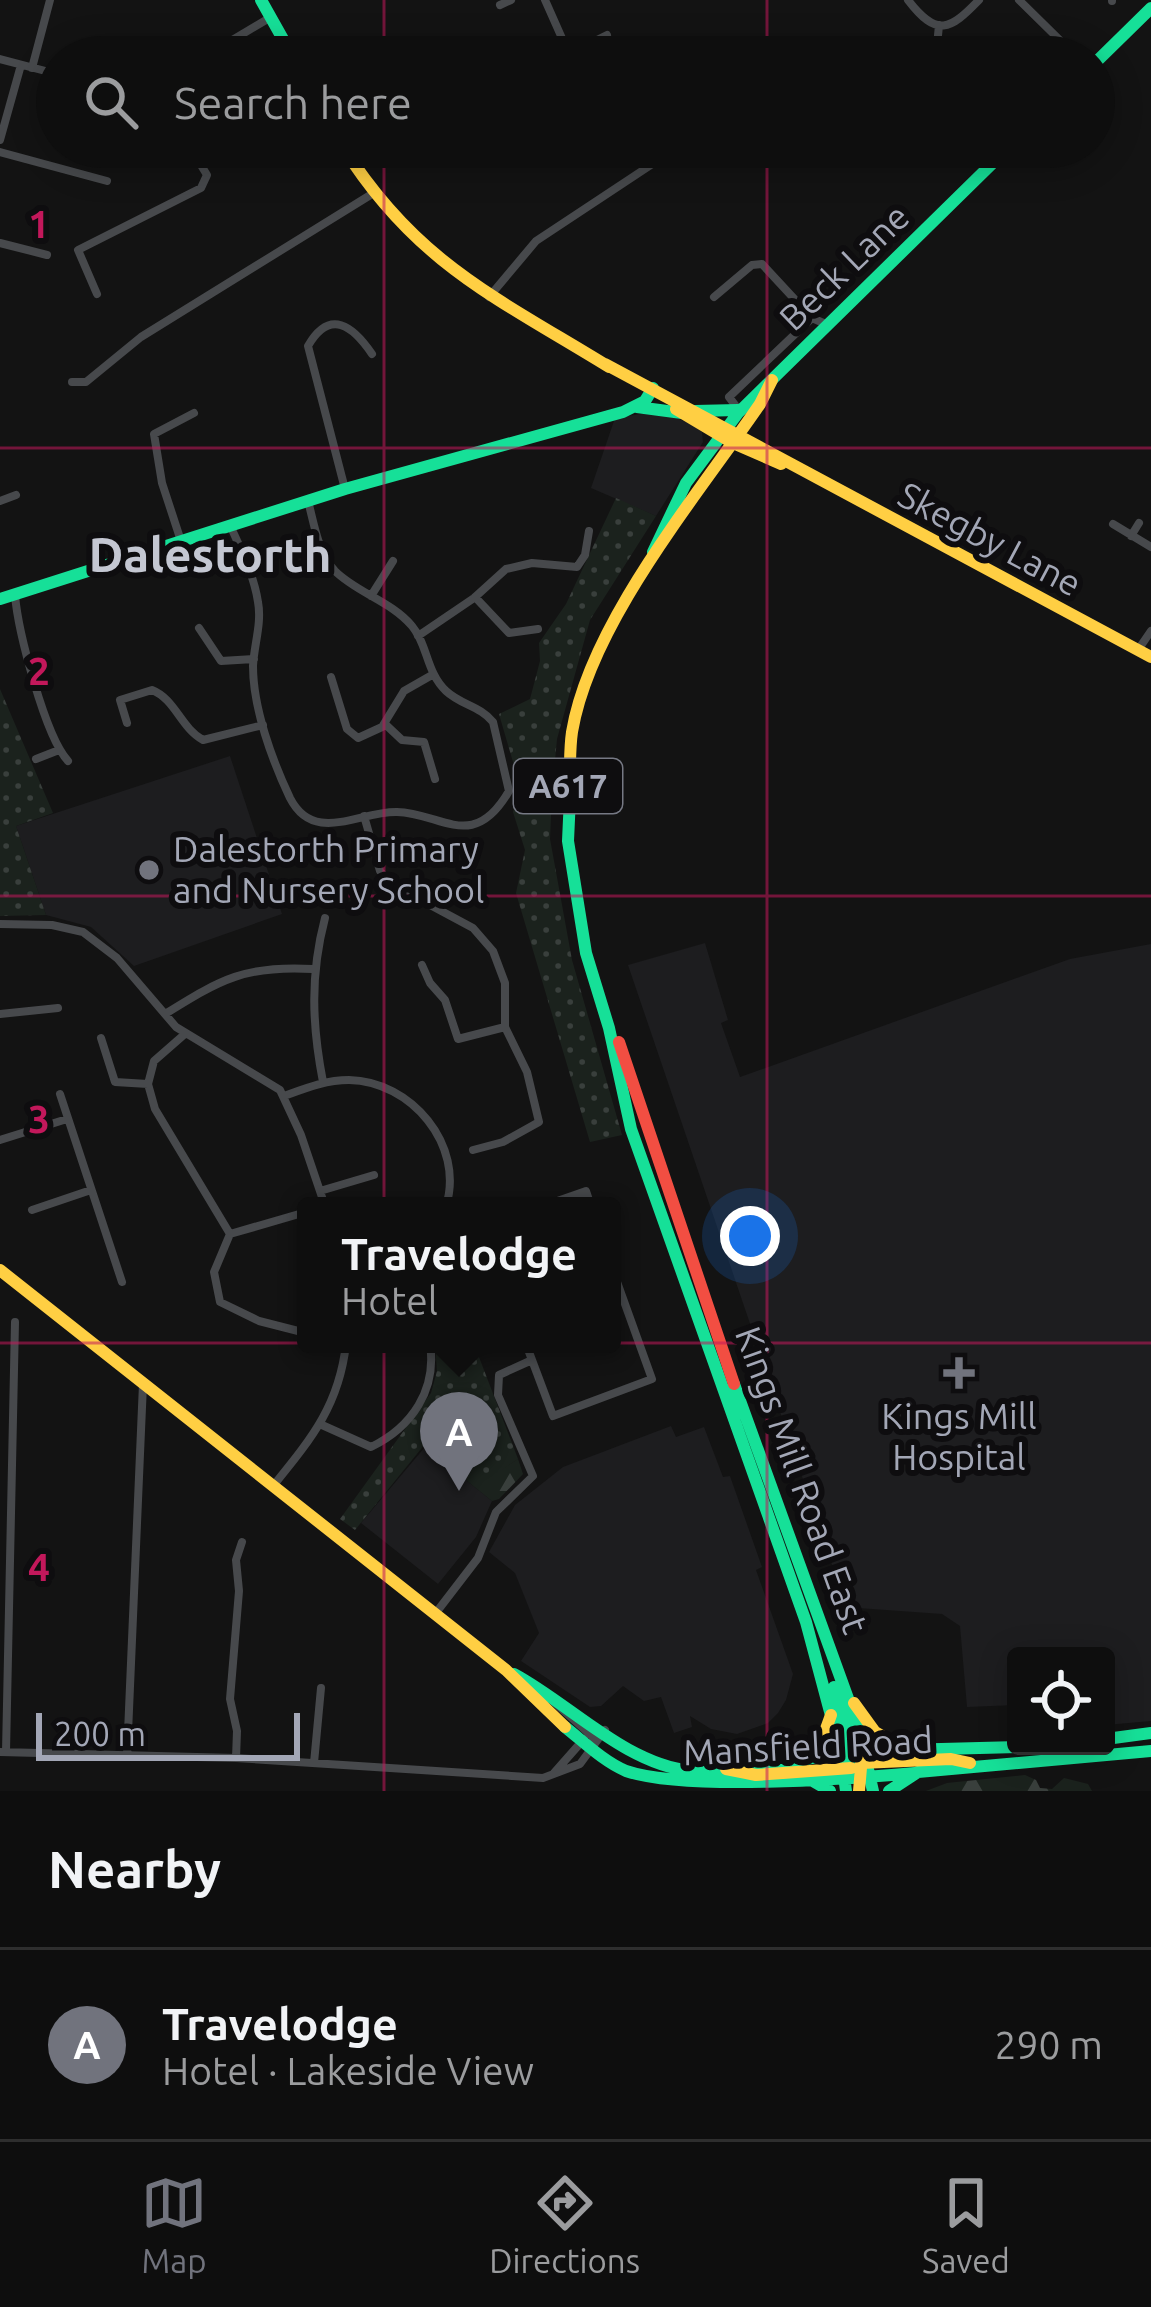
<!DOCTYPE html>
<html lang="en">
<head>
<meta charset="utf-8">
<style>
  :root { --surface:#0e0e0e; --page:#1c1c1c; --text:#f1f3f6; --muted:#9b9c9e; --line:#2e2e2e; --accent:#71737d }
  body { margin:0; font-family:Ubuntu,sans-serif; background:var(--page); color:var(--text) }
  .controls { position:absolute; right:36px; bottom:36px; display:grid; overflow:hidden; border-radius:12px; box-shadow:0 6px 30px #0003 }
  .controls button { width:108px; height:108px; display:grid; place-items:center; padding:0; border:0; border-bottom:3px solid var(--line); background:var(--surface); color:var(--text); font:60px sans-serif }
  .scale { position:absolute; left:36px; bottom:30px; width:264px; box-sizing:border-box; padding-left:12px; border:6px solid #a3a7b6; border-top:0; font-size:33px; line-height:42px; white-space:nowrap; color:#a3a7b6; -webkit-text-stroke:9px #0e0d0f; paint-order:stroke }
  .you { position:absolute; left:750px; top:1236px; width:42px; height:42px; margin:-30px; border:9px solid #fff; border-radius:50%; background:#1a73e8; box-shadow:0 0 0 18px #1a73e833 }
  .badge { display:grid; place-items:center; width:78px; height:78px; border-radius:50%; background:var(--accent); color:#fff; font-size:39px; font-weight:700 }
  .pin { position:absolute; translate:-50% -99px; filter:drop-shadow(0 3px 6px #0008) }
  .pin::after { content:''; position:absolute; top:63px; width:42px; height:36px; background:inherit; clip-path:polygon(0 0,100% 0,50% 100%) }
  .popup { position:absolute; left:297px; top:1197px; width:324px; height:156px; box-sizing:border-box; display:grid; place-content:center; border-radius:12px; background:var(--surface); filter:drop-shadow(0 3px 9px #0005); font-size:39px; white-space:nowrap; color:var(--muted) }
  .popup b { font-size:45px; color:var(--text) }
  .popup::after { content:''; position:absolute; left:50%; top:100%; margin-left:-24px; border:24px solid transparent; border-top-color:var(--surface) }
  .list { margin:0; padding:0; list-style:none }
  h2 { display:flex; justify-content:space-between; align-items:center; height:156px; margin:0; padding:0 48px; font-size:51px }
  h2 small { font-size:39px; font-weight:400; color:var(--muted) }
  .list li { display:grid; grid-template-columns:78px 1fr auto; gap:36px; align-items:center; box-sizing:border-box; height:192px; padding:0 48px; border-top:3px solid var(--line) }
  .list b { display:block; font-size:45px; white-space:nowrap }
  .list p { margin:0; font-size:39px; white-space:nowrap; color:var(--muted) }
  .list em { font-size:39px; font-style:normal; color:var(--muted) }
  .icon { flex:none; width:66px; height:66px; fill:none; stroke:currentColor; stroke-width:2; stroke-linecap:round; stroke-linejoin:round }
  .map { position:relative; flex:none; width:1151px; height:1791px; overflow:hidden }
  .search { position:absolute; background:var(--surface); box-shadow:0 6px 30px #0003; left:36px; right:36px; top:36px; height:132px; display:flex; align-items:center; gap:30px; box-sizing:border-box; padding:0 42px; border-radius:66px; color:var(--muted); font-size:45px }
  .sheet { height:348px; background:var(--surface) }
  nav { display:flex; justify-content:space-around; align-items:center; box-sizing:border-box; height:168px; border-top:3px solid var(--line); background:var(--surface); font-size:33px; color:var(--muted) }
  nav a { display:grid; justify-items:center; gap:6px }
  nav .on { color:var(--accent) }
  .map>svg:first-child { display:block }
  .built { fill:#1d1d1f }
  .grass { fill:url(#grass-dots) }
  .forest { fill:url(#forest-firs) }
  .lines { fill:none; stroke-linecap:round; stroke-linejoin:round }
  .street { stroke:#47494c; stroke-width:8 }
  .fast { stroke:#16e098; stroke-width:12 }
  .slow { stroke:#ffcf43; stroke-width:12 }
  .jam { stroke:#f24e42; stroke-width:12 }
  .grid { fill:none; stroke:#c2185b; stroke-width:3; stroke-opacity:0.55 }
  .poi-dot { fill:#71737d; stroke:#0e0d0f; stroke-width:4.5 }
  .labels { text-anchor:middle; stroke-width:12; stroke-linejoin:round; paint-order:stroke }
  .shield { fill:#0e0d0f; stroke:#767984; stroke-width:3 }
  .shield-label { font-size:33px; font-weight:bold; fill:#a3a7b6 }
  .street-label { font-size:36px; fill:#a3a7b6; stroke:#0e0d0f }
  .poi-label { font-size:36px; fill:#a3a7b6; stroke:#0e0d0f; text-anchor:start }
  .district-label { font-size:48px; font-weight:bold; fill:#c4c7d2; stroke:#0e0d0f }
  .grid-label { font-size:39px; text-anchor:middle; font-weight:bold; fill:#c2185b; stroke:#0e0d0f; stroke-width:12; stroke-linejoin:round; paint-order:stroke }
</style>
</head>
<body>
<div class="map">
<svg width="1151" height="1791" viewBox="0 0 1151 1791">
  <defs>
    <pattern id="grass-dots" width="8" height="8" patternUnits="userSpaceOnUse" patternTransform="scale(3)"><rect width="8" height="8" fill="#1b221d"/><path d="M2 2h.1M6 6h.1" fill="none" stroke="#393f3c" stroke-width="1.8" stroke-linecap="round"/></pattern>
    <pattern id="forest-firs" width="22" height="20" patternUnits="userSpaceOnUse" patternTransform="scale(3)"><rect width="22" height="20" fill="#1b221d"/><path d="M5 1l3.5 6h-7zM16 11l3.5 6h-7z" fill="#393f3c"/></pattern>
  </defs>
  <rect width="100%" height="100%" fill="#131313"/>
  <path class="built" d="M660,411L693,425L702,432L703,442L656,516L591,488L615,418Z
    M230,756L282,914L134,966L91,927L46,915L16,826Z
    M705,943L728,1020L721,1023L740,1077L1070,959L1151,944V1721L1106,1725V1656H1016V1705L967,1707L960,1626L942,1614L858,1608L843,1597L628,965Z
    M671,1426L676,1437L704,1427L723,1477L730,1476L762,1567L756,1570L793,1674L786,1700L778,1713L768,1723L737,1734L711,1729L690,1716L692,1727L674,1733L661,1697L644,1701L623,1686L601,1706L590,1707L521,1661L539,1633L515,1573L489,1552L515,1505L563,1467Z
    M425,1447L492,1501L476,1537L438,1584L361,1523Z"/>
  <path class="grass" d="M616,498L656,516L590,620L557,739L552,792L550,839L572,960L622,1135L590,1142L516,893L525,850L513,812L520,786L499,714L530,699L540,661L539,643L566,604Z
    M0,689L53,813L16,826L46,915L0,916Z
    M435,1344H474L518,1459L487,1480L461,1451L434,1441L425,1444L355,1530L340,1519L431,1393L437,1371Z"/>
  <path class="forest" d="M435,1441L479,1463L487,1479L518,1459L523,1474L499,1499L492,1501L425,1447Z
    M1025,1775L1036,1780L1040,1788L1052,1789L1064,1778L1088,1784L1092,1791H926L947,1783Z"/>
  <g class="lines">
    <path class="street" d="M545,0L569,54
      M908,0C937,38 950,30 979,0
      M1019,0L1077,57
      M1112,1V0
      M500,5L511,0
      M939,25L937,46L945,57
      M204,57L271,17
      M563,57L607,35
      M0,59L57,74
      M32,68L50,0
      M0,140L21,65
      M0,152L107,181
      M353,162L383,147
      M0,243L47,255
      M97,294L78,250L201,188L207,175L190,147
      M489,297L536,241L678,147
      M714,297L752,265L762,264L812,318
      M72,382H86L141,337L372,194
      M738,409L729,397L812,318L828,325
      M345,489L308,346C330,308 353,326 372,354
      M0,501L16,495
      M1113,524L1151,547
      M230,525C241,550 254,575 258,602C262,623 254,645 253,666C253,708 272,760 290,798C314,845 359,811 397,812C442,813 473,853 509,791L493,722C480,706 461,705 446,691C426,672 428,645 412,626C391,601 357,593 335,571C318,553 314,523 308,501
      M1131,536L1139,523
      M181,541L162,483L154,434L194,413
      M15,595C18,631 45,736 68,761
      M371,596L393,561
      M475,597L509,633L538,629
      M199,628L221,661L254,659
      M418,636L474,598L506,569L532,563L577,567L585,555L589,531
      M1138,650L1151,631
      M331,677L347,729L358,738L382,727L404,691L432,675
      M127,723L120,700L152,690C175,699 181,728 203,740L263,725
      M385,724L402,740L424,742L435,779
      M36,759L59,750
      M364,816L380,871L391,884L473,928L493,951L505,983V1027L527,1072L539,1122L503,1142L473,1150
      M0,924L52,925L83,932L117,958L176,1027L280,1090L301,1135L325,1206
      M422,965L430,983L445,1000L458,1039L505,1027
      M0,1014L58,1008
      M165,1014C221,979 246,965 313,969
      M186,1033L154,1061L148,1084L155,1109L230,1234
      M101,1038L115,1082L148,1084
      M323,1082C312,1025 310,975 325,918
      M60,1094L122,1282
      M284,1096C306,1088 326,1080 349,1080C411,1081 465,1145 446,1206
      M0,1140L67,1119
      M320,1191L374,1175
      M543,1206L586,1191L591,1206
      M32,1210L91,1190
      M306,1212L230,1234L214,1272L220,1302L259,1321L306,1333
      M526,1344L553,1416L652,1379L612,1268
      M322,1425L371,1447C412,1427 437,1390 430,1344
      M273,1486C311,1439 339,1406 346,1344
      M435,1614L478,1558L496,1512L533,1476L498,1395L499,1375L532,1360
      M554,1702L593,1737L594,1747
      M0,1752L236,1758L543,1778L580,1764L605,1730
      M6,1752L15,1322
      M127,1756L143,1384
      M236,1758L237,1731L230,1699L239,1591L236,1560L242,1542
      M314,1763L321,1688
      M554,1773L584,1739"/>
    <path class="fast" d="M261,0L293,57
      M1094,64L1151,8
      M637,407L682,413
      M695,411L738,410
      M653,552L686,483L738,413L1009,147
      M0,599L345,489L623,412L645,401L653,388
      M570,797L568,841L586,953L609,1028L631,1129L806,1622L841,1753L846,1791
      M734,1384L858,1726L873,1791
      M514,1674C570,1704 625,1764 691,1771C742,1777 796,1759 846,1752
      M834,1687L853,1752L847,1775
      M565,1727C584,1742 603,1761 626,1771C685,1791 848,1779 915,1773
      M1106,1739L1151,1733
      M864,1751L1054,1746
      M813,1781L830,1791
      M889,1791L918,1772L1151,1751"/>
    <path class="slow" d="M343,147C416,263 497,298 609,367
      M605,364L1151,657
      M676,409L733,443L781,464
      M570,797C570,776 569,753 572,732C590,623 697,496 760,404L772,380
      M0,1270L506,1670L565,1727
      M854,1703L875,1732L897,1745
      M801,1758L823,1737L831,1715
      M861,1763L951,1759L970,1763
      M726,1769L756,1775L851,1768
      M859,1791L862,1756"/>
    <path class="jam" d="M619,1042L734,1384"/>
  </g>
  <path class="grid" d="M384,0V57M767,0V57M384,147V1791M767,147V1791M0,448H1151M0,896H1151M0,1343H1151"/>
  <g class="poi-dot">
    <circle cx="149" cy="870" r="12"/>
    <path d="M953 1355h12v12h12v12h-12v12h-12v-12h-12v-12h12z"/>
  </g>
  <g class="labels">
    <rect class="shield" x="514" y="759" width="108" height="54" rx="9"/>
    <g class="shield-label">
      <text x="568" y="798">A617</text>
    </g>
    <g class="street-label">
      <text transform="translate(844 267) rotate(-44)" y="13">Beck Lane</text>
      <text transform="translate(990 539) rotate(28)" y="13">Skegby Lane</text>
      <text transform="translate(802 1480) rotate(70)" y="13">Kings Mill Road East</text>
      <text transform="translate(808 1746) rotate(-3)" y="13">Mansfield Road</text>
    </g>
    <g class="poi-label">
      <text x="173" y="862">Dalestorth Primary<tspan x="173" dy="41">and Nursery School</tspan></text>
      <text x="959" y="1429" text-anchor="middle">Kings Mill<tspan x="959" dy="41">Hospital</tspan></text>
    </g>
    <g class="district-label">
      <text x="210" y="572">Dalestorth</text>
    </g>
  </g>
  <g class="grid-label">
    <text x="39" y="238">1</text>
    <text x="39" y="685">2</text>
    <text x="39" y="1133">3</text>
    <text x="39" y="1581">4</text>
  </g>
</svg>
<div class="controls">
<button><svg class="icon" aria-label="locate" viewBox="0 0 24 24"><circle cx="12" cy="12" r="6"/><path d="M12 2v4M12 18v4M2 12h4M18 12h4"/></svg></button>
</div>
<div class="scale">200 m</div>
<div class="you"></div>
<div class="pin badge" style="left:459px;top:1491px">A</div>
<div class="popup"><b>Travelodge</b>Hotel</div>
<div class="search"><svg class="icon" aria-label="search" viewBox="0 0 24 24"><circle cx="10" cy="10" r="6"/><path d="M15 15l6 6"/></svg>Search here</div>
</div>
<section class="sheet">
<h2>Nearby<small></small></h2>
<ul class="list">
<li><span class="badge">A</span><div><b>Travelodge</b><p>Hotel · Lakeside View</p></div><em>290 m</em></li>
</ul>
</section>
<nav>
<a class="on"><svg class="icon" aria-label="map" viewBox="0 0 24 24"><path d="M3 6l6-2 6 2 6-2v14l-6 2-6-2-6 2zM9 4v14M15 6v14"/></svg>Map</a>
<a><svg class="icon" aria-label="directions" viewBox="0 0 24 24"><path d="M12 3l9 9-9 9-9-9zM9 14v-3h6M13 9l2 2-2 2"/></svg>Directions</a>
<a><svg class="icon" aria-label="saved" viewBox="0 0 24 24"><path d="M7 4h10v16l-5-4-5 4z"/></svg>Saved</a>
</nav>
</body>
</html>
